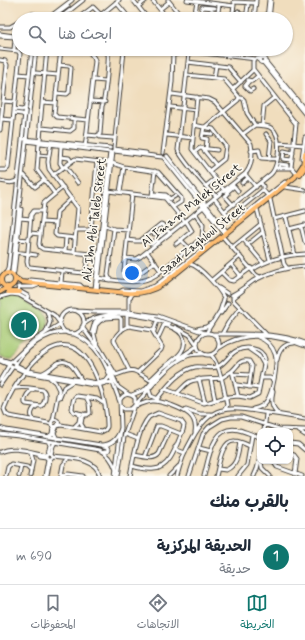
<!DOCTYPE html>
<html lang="ar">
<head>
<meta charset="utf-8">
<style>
  :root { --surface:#fff; --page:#f2f2f3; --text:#1f2937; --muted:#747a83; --line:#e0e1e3; --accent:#0f766e }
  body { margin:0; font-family:Mynerve,"Playpen Sans Arabic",sans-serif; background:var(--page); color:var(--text); direction:rtl }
  .controls { position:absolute; right:12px; bottom:12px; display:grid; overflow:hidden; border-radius:8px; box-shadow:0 1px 3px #0004 }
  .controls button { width:36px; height:36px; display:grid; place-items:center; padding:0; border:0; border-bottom:1px solid var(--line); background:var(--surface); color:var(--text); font:20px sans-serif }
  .you { position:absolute; left:132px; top:273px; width:14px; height:14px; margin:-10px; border:3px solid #fff; border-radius:50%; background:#1a73e8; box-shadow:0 0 0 6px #1a73e833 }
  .badge { display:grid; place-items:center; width:26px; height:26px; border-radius:50%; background:var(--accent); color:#fff; font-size:13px; font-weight:700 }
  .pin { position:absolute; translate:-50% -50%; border:2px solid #fff; box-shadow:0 1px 4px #0006 }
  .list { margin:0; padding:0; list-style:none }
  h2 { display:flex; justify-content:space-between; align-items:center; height:52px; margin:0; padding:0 16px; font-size:17px }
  h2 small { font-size:13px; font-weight:400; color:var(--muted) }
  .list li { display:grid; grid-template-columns:26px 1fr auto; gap:12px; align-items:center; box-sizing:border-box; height:56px; padding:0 16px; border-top:1px solid var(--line) }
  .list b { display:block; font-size:15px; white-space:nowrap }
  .list p { margin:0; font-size:13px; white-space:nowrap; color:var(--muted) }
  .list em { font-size:13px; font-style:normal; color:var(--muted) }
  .icon { flex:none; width:22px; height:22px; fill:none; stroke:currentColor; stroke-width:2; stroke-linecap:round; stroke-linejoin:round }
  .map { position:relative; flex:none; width:305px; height:476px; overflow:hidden; direction:ltr }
  .search { position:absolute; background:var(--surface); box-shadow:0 1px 3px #0004; left:12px; right:12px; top:12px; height:44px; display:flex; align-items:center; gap:10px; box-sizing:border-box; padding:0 14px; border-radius:22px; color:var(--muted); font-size:15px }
  .sheet { height:108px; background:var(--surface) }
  nav { display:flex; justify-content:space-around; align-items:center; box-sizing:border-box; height:56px; border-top:1px solid var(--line); background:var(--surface); font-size:11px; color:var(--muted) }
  nav a { display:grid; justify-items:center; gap:2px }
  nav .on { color:var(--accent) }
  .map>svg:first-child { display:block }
  .green { fill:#a7ca74; stroke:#627348 }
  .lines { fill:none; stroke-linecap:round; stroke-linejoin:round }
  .minor-casing { stroke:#3c3934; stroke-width:5 }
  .major-casing { stroke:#3c3934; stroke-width:6 }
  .minor { stroke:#fff; stroke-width:3 }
  .major { stroke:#febc70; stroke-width:4 }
  .labels { text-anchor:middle; stroke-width:3.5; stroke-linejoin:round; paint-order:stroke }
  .street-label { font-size:12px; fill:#1c1c1c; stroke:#fbf7ec }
</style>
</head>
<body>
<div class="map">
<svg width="305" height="476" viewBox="0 0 305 476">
  <rect width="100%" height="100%" fill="#fbf7ec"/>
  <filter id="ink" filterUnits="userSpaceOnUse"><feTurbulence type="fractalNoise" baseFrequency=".025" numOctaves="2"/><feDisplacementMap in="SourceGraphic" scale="8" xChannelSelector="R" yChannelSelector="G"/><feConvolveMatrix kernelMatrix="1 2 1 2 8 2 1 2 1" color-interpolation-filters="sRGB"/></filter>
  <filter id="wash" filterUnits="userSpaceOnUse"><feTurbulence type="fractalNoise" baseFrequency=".012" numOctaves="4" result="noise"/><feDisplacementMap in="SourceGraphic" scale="16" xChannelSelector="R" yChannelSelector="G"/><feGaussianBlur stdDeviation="0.9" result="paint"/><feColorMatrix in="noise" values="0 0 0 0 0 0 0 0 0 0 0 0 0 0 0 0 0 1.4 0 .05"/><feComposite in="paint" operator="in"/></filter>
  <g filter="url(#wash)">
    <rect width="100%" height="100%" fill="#f0ddbd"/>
    <path class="green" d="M5,291H9L45,311C56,329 37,336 25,346C21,349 17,357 12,359C9,360 3,357 0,356V293Z"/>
  </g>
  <g filter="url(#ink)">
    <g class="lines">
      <g class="minor-casing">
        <path id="minor" d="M133,0L148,19
          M152,0L168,19
          M168,0L183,19
          M187,0L234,6
          M116,2L130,19
          M234,2L256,3
          M140,5L146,0
          M160,9L169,2
          M238,11L240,14L247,15
          M201,18L202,7L215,8
          M22,19L32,14L51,16L72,0
          M50,19L68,6
          M59,19L83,0
          M77,19L93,7L101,15
          M96,19L119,0
          M194,19L197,1
          M211,19L212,8
          M217,19L219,5
          M232,19L234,5
          M246,19L248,5
          M254,19L256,0
          M267,19L269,0
          M269,19L271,0
          M0,27H10L19,22
          M0,34L14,36
          M0,36L15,37L18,33L17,29
          M0,49L18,51L20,54L8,168L6,170H0
          M37,49L39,51L47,52
          M47,49L40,126L42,128L70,131L74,128V119
          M61,49L54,114L57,117L88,120
          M121,49L123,51L125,49
          M235,49L246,50L247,49
          M173.5 52a2.5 2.5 0 1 1 5 0a2.5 2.5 0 1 1-5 0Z
          M14,50L15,40
          M177,50L256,59L260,58
          M189,53L178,150C181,157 210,194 217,196
          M228,56L229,49
          M261,57L263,49
          M259.5 60a2.5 2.5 0 1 1 5 0a2.5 2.5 0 1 1-5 0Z
          M265,59L266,49
          M0,60L5,61L7,65L0,130
          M265,61L305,110
          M188,62L228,67L241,82
          M263,62L305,114
          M253,69L296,124L291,167L296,173
          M36,73L58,75
          M18,74L29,75
          M187,75L224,79L239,97L238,100L205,127
          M214,78L216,65
          M93,80L106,81
          M248,80L252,81L258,76
          M249,81L245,86L250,91L253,89
          M233,89L253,70V60
          M56,93L67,94L69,92L71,68L69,66L59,65
          M197,97L192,149L224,190
          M239,98H242L244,100L247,113L255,125
          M3,101L15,102
          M91,101L105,102
          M42,102L55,103
          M171,107L196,110
          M14,109L22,110L26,108
          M14,113L22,114L25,116
          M1,119L13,120
          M194,125L213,129L226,146L224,159L209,171
          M262,126L264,106L275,97
          M204,127L202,138L207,139L206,149
          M203,133L212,134
          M266,134L271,141L269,159
          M87,135L98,136L100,134L102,106C105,101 109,59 108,54C107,54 104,49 104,49
          M98,135L100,137L113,138
          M167,135L193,138
          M24,139L110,148
          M40,140L41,127
          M26,141L110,152
          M51,142L48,162L49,169L78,208L74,252
          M39,143L37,170L55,194
          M279,143L304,145
          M61,145L60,163L63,168
          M85,148L95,61L94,58L87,49
          M114,148L124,51
          M202,148L216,165
          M114,149L146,153
          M114,151L162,157
          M196,151L200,148L217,150
          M251,151L259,150L261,158L277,159
          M163,153L172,82L173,53
          M38,155L49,156
          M167,156L227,232
          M61,157L69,158L71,161
          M164,158L225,234
          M302,158L305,137
          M292,160L283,159L284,151L293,153
          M112,163L124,167L158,172L181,198V202L173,207
          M65,166L78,183
          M276,168H292
          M279,168L280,164L287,165V168
          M245,174L256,187
          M24,175L35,187L44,180
          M53,175L75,159L109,163
          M0,181C6,182 14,185 18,179
          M242,183L248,178
          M261,183L263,186V190L268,196
          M206,186L215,179
          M63,187L44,203L39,244L40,247L43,249L100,255
          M285,187L305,190
          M108,191L165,198L185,222
          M120,192L124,167
          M132,194L124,271L125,272L140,273L155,262
          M155,194L166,195L170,199L175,196
          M152,196L155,171
          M72,198L57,212L55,234L57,236L75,238
          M214,198L227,215L231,216L263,190
          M270,199L284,264L287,268
          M233,205L225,196L228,194L227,192L234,186L238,191
          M257,209L270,260
          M43,211H34L31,215L27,262L28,266L30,267L83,273L86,271L88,254
          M225,211L271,174C279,166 283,135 271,128C267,125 260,126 255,125L243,134
          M286,217L295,255
          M20,218L31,219
          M274,219L305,211
          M218,221L227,215
          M42,222L56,223
          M238,222L240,218L285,182
          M102,225L114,229L128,230
          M301,226L305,242
          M114,229L108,275L109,278L112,280C128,282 142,284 156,275L202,238L203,225L195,213
          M289,229L305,225
          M76,230H88L91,229L97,162
          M152,231L154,234L157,233L160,236L166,231
          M30,233L40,234
          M223,237L256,275L260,277
          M17,239L29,240
          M243,239L263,263
          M127,240L135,241H140L161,224L163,225L170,233
          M181,240L189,248
          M151,244L156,240L159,243
          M176,244L192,231L186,221
          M247,245L263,232
          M233,247L261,224
          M65,251L66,237
          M15,252L36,255
          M147,252L161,271
          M125,258L136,259L140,257L245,174C252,167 253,153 251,144L215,102L209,99L172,94
          M190,264C200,266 220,289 224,298
          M231,264L241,276
          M252,270C268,259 286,255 305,254
          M14,272L21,209
          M221,272L229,280L233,281L251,268
          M6,273L8,269L32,49
          M13,275L12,271L36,49
          M98,278L110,280
          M212,280L240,256
          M29,282L31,280L80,285L83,288
          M61,283L62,271
          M219,288L228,294
          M95,289L110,152
          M97,290L113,152
          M119,292L123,290L140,291L155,286L210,244
          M232,295C240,291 246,286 253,281C269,272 287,267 305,266
          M0,297L11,294L19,295L54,315L60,323
          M233,298L243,290
          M27,299L28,296L19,291L18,287H33L38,285
          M233,300L266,334
          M60 322a12 12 0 1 1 24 0a12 12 0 1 1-24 0Z
          M77,311L94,312H127
          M129,311V298L132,295
          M129,312L158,316L205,333
          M221,313L228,303
          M127,314V327
          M128,314L151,318L169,324
          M83,325C95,314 111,315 127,314
          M82,327L97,347
          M175,327L190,335L197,345
          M197,329L206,327L212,323
          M121,331V319L119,317L106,318L100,321L96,325L94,334L96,342L116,375C136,367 133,370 150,380C155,376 159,371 164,367C173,360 191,350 182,335C179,330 170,326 164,325L158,338
          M154,331L157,320
          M46,332L50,322L47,311
          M92,332L95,322L101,317
          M197 344a11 11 0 1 1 22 0a11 11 0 1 1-22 0Z
          M72,333C103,345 109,374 120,402
          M206,333L220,311L224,299
          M214,334C245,334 275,332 305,343
          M222,334L228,323L239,309
          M219,348C244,330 278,335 305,346
          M249,349L259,356L263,363
          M211,355C220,363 225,393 227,405L225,409
          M179,358L197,346
          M0,359L10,362
          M277,360C279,350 283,344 294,343
          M0,361L9,365
          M12,361L33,341L60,324
          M16,363L12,361L10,362L9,365L11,367H14C24,349 45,331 67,332
          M16,365L28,371L97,383L106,381L110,376
          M14,367L27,373L94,385C101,386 106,381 113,383
          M109,367L118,387L128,394
          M129,370L114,340C116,334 123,328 129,326L152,330L162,347L161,350L138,372
          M232,371L238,396
          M43,373C48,371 52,367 56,364C69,355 76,372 82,381
          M233,374L250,375
          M223,377C226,375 229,373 232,371C238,366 239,359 249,361L252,366L249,387
          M50,378L55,382L59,390L53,420
          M261,378H270L273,380
          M199,379L205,403
          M0,380L9,365
          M211,380L215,400
          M0,385L12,368
          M237,385L259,388
          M16,388C25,386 34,389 43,390C47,394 45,403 41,406L26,404L25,403C24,397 29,391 34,389
          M165,389L203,403L209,402L226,397
          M149,390L151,396L158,399
          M273,391C271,400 271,407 278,413
          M177,393C181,390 184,385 189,382C196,378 212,379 221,378
          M132,395L146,389L159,374
          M60,397L64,387L72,382
          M86,397L89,403L90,413L87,415L74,412L72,409C73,404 72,398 77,396L97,399L103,403
          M157,399C166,388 179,370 195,367C203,366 212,370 219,366C226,362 229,355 236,351C245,346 262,347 265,359L258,394L250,398L238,396L228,397
          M136,404C151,388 166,365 187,356C192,354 197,354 202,354
          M135,406C141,405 147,401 153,401C159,401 165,403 171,405C184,410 198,415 195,432
          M186,409L200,414H211
          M253,409C258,408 263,406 266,402C273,394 278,363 275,354C272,345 266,340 258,337
          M33,419C30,415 32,409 36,407
          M51.5 423a3.5 3.5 0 1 1 7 0a3.5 3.5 0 1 1-7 0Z
          M52,425L48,423L9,416L6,414L4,409C12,387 41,341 68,346C94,351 108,404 107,427L105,430L101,432L61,425L57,426
          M57,426L54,433L57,439
          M75,426L79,422L80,416L78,413
          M83,427L81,424L82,418L86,414
          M0,428L6,430L101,445C111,445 118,439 121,428
          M264,431L266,414
          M299,431L305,435
          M0,434L19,436L100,450C109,454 113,461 116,470H118
          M125,434L138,439
          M48,437L52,434L53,427
          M48,441L50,445L48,453
          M290,443L298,444L305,450
          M103,446L108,447L109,449L108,451H104
          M175,447L177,450L185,453
          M199,448L211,451
          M0,452C13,445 33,453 46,455
          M46 456a3 3 0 1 1 6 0a3 3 0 1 1-6 0Z
          M51,454L53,446L55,442
          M290,454L294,455L297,459L295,474
          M134,455C143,456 153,461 159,454L170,430
          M39,456L46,457
          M52,456C68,458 96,457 100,476
          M145,457L157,426H161L181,434
          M261,461L262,468L270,476
          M273,461L277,467L302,476
          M218,469L226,470C238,465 238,453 240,442
          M6,476L8,467L11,464L27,467L31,471
          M19,476L21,466
          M30,476L33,460L31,454
          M45,476L48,459
          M47,476L50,459
          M61,476L63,465L67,460
          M62,476L68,474L83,476
          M115,476L121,428L120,400C124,393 130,393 135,398V405L131,409H124L121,406
          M118,476L124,437L134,408
          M130,476C133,460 138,429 149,417L158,413L181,421L184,425L183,430C177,443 171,468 154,469C147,470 139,468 132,466
          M169,476L179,466
          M177,476C180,463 185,451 192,439C210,405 227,406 262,412C276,414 291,416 305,419
          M189,476L203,434L209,427L222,419L231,417H241L279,429L305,430
          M204,476C209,458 212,424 239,430C246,432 253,435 260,437
          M216,476C219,466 221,440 235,441C240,441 245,444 250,446
          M238,476L247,465L252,435
          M254,476L257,469L260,457"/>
      </g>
      <g class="major-casing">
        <path id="major" d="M300,174L305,167
          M1 280a7 7 0 1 1 14 0a7 7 0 1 1-14 0Z
          M15,278L21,282L127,293C141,294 152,291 163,284L295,177L303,165L305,153
          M10,287L8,290V292H20
          M0,292L8,287"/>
      </g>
      <use href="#minor" class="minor"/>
      <use href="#major" class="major"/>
    </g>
  </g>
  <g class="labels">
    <g class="street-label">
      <text transform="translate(191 205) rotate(-39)" y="4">Al Imam Malek Street</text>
      <text transform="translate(94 220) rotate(-83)" y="4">Ali Ibn Abi Taleb Street</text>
      <text transform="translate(202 239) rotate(-39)" y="4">Saad Zaghloul Street</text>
    </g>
  </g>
</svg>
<div class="controls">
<button><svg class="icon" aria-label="locate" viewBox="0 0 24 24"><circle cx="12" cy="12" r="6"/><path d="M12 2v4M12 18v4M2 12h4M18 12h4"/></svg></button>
</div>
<div class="you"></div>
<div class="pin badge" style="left:24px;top:325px">1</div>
<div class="search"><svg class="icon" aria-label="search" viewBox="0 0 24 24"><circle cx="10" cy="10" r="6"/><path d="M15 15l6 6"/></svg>ابحث هنا</div>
</div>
<section class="sheet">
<h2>بالقرب منك<small></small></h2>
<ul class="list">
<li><span class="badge">1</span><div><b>الحديقة المركزية</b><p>حديقة</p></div><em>690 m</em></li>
</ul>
</section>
<nav>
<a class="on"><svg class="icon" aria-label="map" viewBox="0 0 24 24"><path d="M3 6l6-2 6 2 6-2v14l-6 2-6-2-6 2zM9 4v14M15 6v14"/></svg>الخريطة</a>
<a><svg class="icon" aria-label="directions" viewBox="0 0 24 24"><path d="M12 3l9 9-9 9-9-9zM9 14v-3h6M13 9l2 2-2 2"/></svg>الاتجاهات</a>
<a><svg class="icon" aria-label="saved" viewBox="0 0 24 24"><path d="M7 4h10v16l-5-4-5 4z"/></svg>المحفوظات</a>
</nav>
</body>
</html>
